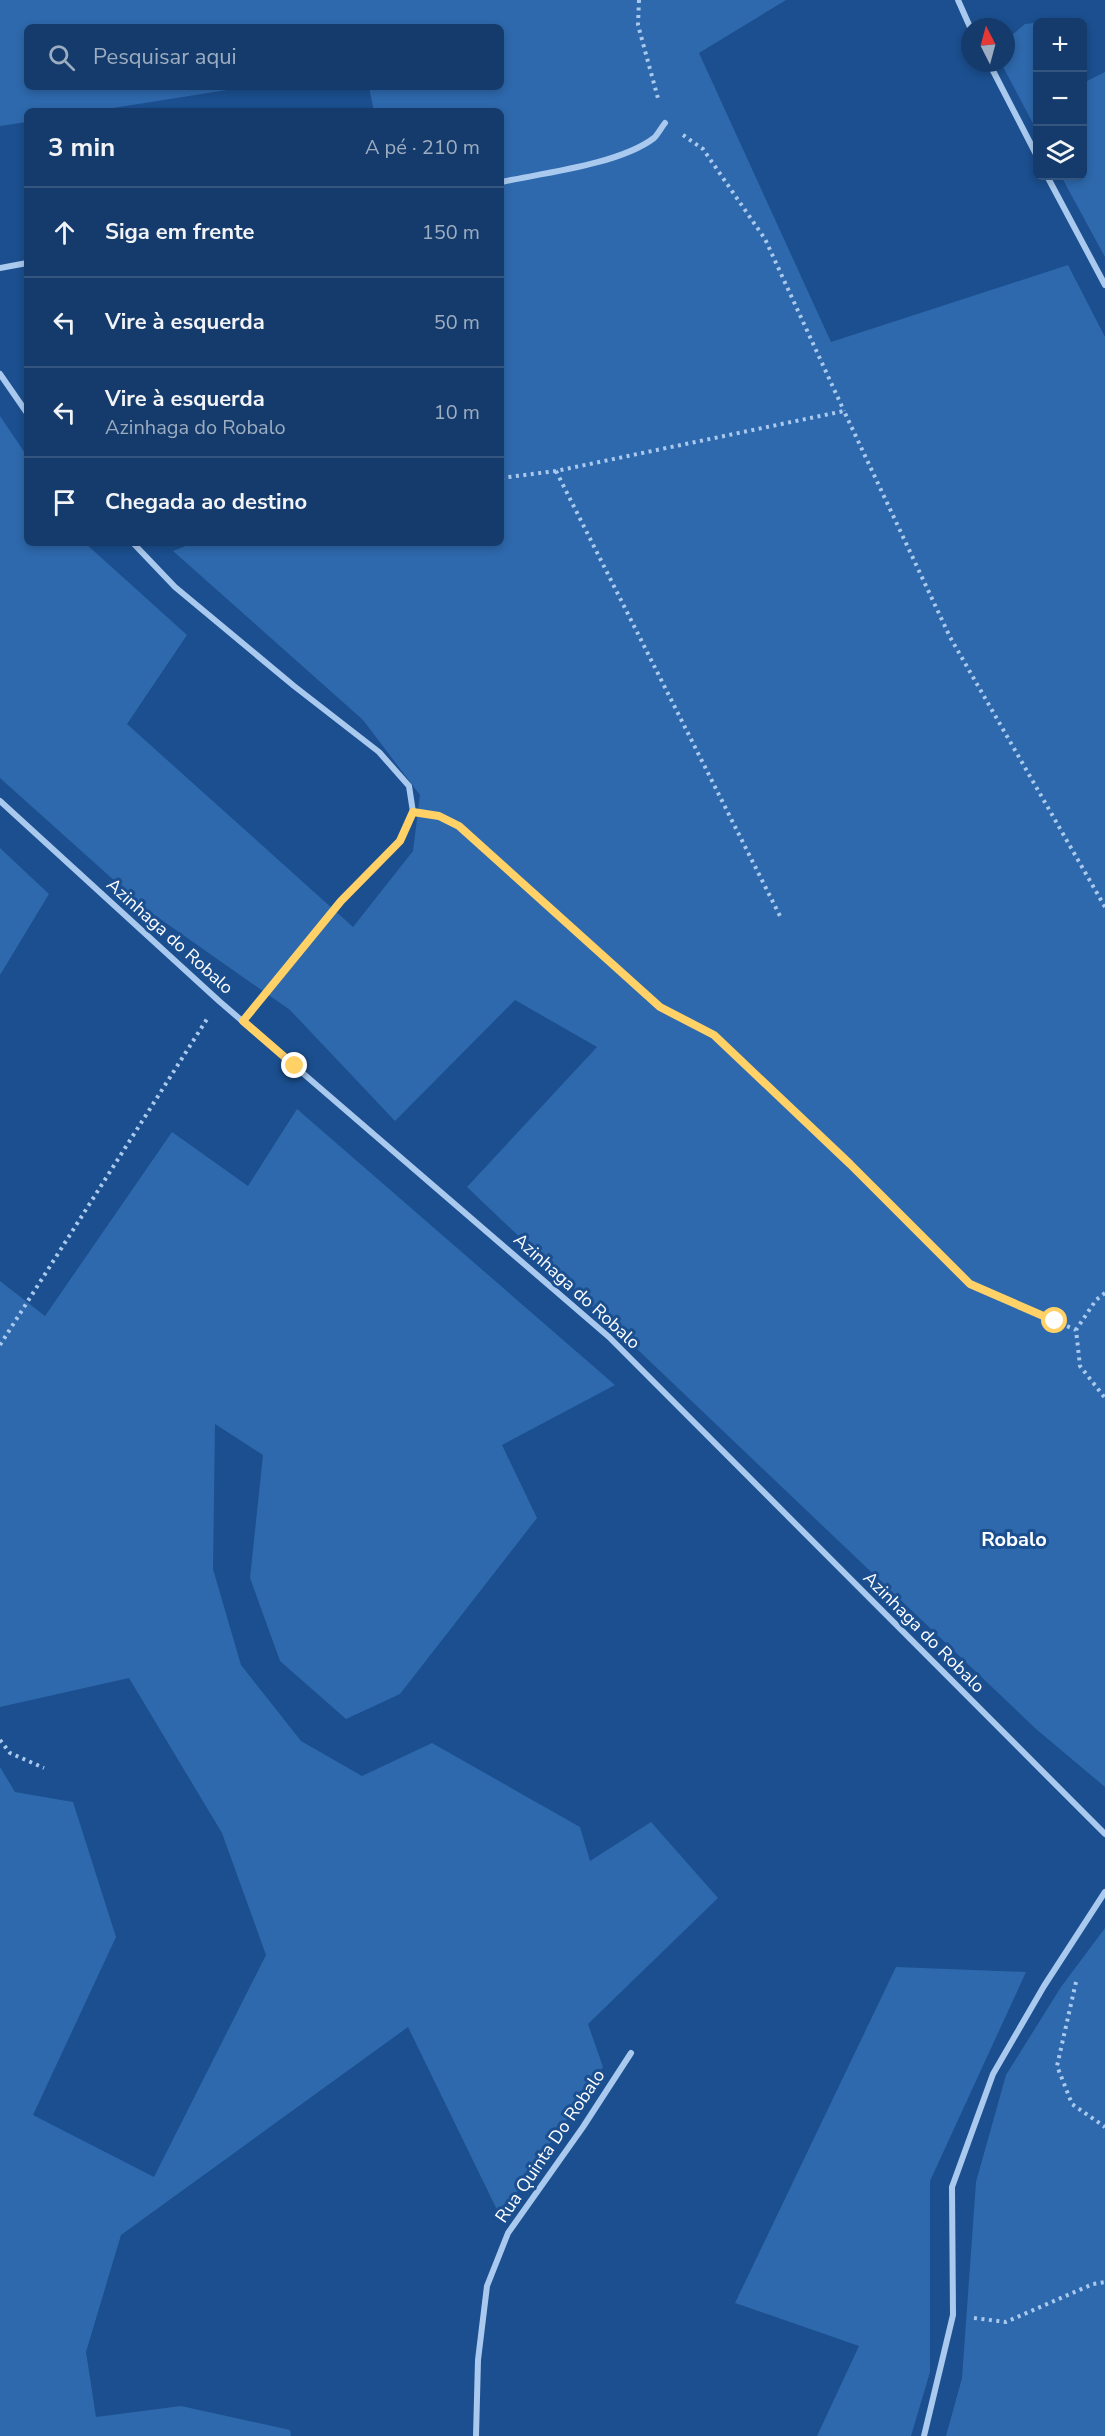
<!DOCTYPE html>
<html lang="pt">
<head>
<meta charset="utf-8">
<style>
  :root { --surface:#143b6b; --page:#214673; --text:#f1f3f6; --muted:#9dadc1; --line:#33557e }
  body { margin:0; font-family:"Nunito Sans",sans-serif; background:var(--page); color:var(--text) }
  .controls { position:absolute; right:18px; top:18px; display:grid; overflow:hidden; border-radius:9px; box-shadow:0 3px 9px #0003 }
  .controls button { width:54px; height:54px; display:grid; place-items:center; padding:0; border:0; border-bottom:2px solid var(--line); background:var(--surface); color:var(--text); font:30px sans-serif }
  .compass { position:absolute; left:961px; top:18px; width:54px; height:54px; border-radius:50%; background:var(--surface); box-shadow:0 3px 9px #0003; rotate:354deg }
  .stop { position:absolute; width:18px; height:18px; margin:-14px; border:4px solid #ffd166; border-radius:50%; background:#fff }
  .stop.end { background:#ffd166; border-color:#fff; box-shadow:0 2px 6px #0008 }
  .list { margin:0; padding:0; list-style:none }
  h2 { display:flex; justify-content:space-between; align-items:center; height:78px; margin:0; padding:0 24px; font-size:26px }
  h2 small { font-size:20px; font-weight:400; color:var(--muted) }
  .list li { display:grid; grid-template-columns:39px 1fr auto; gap:18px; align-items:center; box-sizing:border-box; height:90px; padding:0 24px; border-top:2px solid var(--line) }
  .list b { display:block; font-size:22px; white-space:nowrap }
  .list p { margin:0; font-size:20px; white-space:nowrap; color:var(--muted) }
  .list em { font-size:20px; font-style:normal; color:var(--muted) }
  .icon { flex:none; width:33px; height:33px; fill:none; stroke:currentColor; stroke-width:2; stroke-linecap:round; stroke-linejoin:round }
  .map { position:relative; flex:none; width:1105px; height:2436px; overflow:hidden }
  .search { position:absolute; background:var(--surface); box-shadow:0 3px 9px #0003; left:24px; top:24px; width:480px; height:66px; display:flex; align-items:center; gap:15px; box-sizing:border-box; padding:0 21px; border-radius:9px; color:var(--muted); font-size:22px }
  .panel { position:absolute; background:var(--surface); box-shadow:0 3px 9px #0003; left:24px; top:108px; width:480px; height:438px; border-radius:9px }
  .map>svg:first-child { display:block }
  .green { fill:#2e69ad }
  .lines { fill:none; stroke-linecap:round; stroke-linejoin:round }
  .path { stroke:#a9c9ee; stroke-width:4; stroke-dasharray:3 4.5; stroke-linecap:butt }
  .lane { stroke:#a9c9ee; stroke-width:4.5 }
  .street { stroke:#a9c9ee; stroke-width:6 }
  .route { stroke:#ffd166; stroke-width:8 }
  .labels { text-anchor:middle; stroke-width:6; stroke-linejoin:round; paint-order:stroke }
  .street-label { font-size:18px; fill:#fff; stroke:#1b4f8f }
  .neighbourhood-label { font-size:20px; font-weight:bold; fill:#fff; stroke:#1b4f8f }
</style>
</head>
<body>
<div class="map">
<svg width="1105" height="2436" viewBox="0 0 1105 2436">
  <rect width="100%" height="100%" fill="#1b4f8f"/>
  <path class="green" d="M0,0H786L699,53L831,342L1068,265L1105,337V1787L1036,1729L467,1187L597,1047L515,1000L395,1121L290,1010L146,909L0,778V416L27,456V543H85L187,635L127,724L353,927L413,851L420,795L363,720L173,551L193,543H501V111H374L369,87H501V27H27V87H246L94,111H27V122L0,126Z
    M1035,23L1038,28L1037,131L1001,63H1006V40L1025,24Z
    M1105,72V257L1061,176H1082L1083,83Z
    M0,848L49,894L0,975Z
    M297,1109L615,1385L502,1445L537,1518L400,1694L346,1719L280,1661L250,1578L263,1455L215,1424L213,1569L241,1665L301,1741L362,1776L432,1743L580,1827L590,1861L651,1822L718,1898L588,2024L603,2067L500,2216L408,2027L121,2235L86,2352L96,2417L181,2406L290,2430L291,2436H0V1767L15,1792L73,1802L116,1937L33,2115L154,2177L266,1955L222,1833L129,1678L0,1707V1281L45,1316L172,1132L248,1186Z
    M1105,1928V2436H946L962,2378L976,2182L1006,2075L1061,1987Z
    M896,1967L1026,1972L930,2181V2372L911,2436H817L859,2346L735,2303Z"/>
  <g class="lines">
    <path class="path" d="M639,0L638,25L659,102
      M683,135L703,149L765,239L844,411
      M556,471L781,918
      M501,478L556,471L844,411L950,637L1105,907
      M729,1049L850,1164L970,1284L1076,1330
      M1105,1293L1096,1300L1076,1330L1080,1366L1105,1398
      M0,1345L207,1019
      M0,1740L10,1753L44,1768
      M1076,1982L1057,2066L1072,2104L1105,2127
      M974,2318L1006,2322L1093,2284L1105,2282"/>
    <path class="lane" d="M413,812L439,816L459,826L660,1007L714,1035"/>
    <path class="street" d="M958,0L970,27
      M989,63L1038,158
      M1047,176L1105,285
      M501,182C544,173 620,164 654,138C658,134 661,128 665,123
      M0,268L27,263
      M0,374L27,413
      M133,543L175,587L294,686L379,752L409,786L413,812L400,841L341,901L243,1021
      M0,801L219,1001L609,1337L1105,1834
      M476,2436L478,2360L487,2286L508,2233L583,2127L631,2053
      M924,2436L953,2315L952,2187L993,2074L1044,1986L1105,1892"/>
  </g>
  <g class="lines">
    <path class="route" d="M295,1066L243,1021L341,901L400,841L413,812L439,816L459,826L660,1007L714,1035L850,1164L970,1284L1055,1321"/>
  </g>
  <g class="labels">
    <g class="street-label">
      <text transform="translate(170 936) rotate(42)" y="6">Azinhaga do Robalo</text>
      <text transform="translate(577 1291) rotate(42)" y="6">Azinhaga do Robalo</text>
      <text transform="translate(924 1632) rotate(45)" y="6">Azinhaga do Robalo</text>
      <text transform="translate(550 2146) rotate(-56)" y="6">Rua Quinta Do Robalo</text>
    </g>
    <g class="neighbourhood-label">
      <text x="1014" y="1546">Robalo</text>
    </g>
  </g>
</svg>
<div class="controls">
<button>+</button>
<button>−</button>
<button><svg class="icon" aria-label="layers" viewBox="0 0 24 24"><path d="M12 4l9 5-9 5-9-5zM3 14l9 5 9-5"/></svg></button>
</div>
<svg class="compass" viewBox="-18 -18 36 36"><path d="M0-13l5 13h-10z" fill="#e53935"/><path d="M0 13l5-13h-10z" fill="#9dadc1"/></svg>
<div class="stop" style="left:1055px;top:1321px"></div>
<div class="stop end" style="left:295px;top:1066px"></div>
<div class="search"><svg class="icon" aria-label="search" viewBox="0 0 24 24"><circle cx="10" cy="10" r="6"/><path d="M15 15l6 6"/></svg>Pesquisar aqui</div>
<section class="panel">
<h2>3 min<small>A pé · 210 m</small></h2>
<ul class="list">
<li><svg class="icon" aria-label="ahead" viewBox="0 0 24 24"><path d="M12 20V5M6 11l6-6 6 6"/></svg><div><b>Siga em frente</b></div><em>150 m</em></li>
<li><svg class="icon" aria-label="left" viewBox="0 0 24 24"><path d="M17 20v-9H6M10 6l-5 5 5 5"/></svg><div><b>Vire à esquerda</b></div><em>50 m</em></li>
<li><svg class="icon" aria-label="left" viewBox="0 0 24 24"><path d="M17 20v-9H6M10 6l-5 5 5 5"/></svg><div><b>Vire à esquerda</b><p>Azinhaga do Robalo</p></div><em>10 m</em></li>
<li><svg class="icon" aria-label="arrive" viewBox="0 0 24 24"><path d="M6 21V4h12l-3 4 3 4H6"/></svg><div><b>Chegada ao destino</b></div></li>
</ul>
</section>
</div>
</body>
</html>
